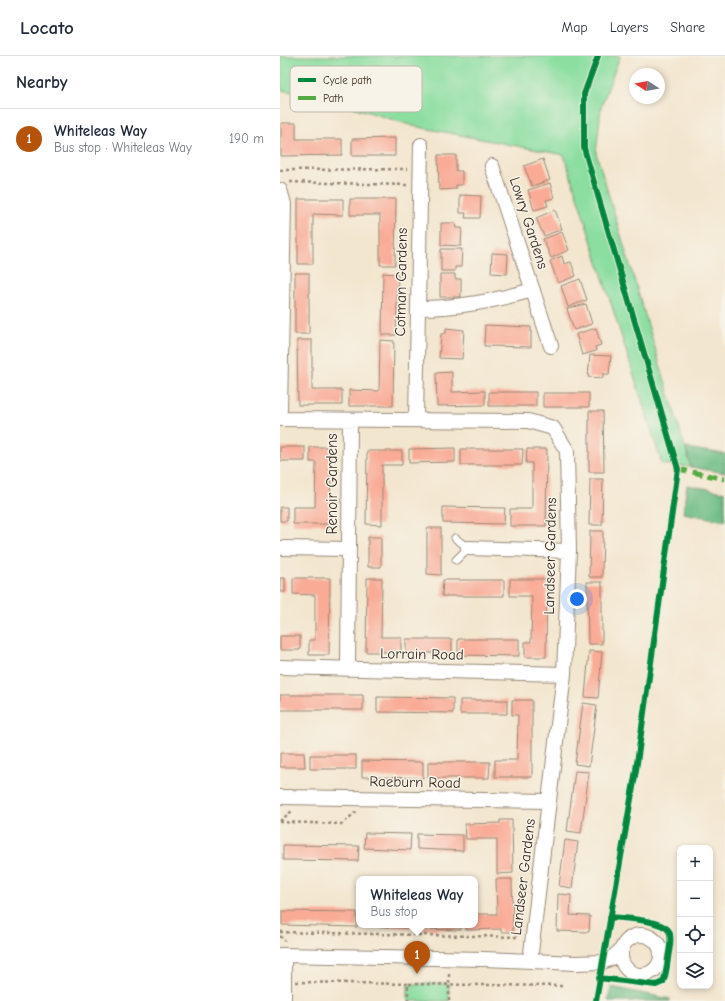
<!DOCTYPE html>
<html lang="en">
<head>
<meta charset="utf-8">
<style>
  :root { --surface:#fff; --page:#f2f2f3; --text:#1f2937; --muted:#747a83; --line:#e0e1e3; --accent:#b45309 }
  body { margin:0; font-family:"Comic Neue",sans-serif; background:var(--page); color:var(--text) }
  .controls { position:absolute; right:12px; bottom:12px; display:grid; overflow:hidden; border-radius:8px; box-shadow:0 2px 6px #0003 }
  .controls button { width:36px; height:36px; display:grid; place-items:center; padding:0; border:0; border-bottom:1px solid var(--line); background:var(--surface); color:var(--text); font:20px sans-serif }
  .compass { position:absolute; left:349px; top:12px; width:36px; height:36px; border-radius:50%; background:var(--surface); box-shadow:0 2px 6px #0003; rotate:281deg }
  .you { position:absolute; left:297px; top:543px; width:14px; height:14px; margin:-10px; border:3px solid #fff; border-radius:50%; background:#1a73e8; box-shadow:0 0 0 6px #1a73e833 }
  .badge { display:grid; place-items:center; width:26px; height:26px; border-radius:50%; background:var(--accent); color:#fff; font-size:13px; font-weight:700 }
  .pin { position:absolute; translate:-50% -33px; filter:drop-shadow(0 1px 2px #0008) }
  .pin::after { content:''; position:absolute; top:21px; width:14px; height:12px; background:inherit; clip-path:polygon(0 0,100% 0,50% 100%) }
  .popup { position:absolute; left:76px; top:820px; width:122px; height:52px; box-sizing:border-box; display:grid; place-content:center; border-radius:8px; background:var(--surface); filter:drop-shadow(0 1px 3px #0005); font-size:13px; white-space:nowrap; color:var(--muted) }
  .popup b { font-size:15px; color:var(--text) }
  .popup::after { content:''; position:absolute; left:50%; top:100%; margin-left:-8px; border:8px solid transparent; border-top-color:var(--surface) }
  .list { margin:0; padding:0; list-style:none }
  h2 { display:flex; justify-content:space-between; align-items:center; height:52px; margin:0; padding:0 16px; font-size:17px }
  h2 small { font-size:13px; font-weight:400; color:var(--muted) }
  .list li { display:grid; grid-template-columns:26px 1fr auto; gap:12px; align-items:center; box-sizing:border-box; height:60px; padding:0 16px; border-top:1px solid var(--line) }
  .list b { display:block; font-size:15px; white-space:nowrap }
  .list p { margin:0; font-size:13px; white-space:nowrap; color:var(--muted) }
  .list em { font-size:13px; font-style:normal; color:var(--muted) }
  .icon { flex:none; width:22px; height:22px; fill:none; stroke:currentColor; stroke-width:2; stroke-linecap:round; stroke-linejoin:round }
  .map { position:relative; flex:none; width:445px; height:945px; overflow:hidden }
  header { display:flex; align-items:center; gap:24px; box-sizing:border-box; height:56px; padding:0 20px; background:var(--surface); border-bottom:1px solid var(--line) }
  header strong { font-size:19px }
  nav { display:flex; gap:22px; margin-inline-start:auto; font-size:14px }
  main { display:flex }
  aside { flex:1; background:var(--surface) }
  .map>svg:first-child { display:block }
  .green { fill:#8bdea0; stroke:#63845f }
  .forest { fill:#70bd86; stroke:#567452 }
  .building { fill:#f9ab96 }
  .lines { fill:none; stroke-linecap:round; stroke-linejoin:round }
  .lane-casing { stroke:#978876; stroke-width:9 }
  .street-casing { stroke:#978876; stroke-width:16 }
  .path { stroke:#978876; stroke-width:2.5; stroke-dasharray:3 3; stroke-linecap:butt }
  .lane { stroke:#fff; stroke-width:7 }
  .street { stroke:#fff; stroke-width:14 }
  .quiet { stroke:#55ab43; stroke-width:5; stroke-dasharray:10 5; stroke-linecap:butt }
  .cycleway-casing { stroke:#f7f3e8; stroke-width:8 }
  .cycleway { stroke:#00873e; stroke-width:6 }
  .labels { text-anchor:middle; stroke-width:3; stroke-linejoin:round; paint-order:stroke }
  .street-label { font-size:15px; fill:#3b2a1e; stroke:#f7f3e8 }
  .key { fill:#f7f3e8; stroke:#bfb7ab; stroke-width:1 }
  .key-label { font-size:11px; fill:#3b2a1e }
</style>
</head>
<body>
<header>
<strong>Locato</strong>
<nav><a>Map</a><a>Layers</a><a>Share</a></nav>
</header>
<main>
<aside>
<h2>Nearby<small></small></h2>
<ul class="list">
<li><span class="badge">1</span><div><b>Whiteleas Way</b><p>Bus stop · Whiteleas Way</p></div><em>190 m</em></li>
</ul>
</aside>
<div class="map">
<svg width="445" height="945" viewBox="0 0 445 945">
  <rect width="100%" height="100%" fill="#f7f3e8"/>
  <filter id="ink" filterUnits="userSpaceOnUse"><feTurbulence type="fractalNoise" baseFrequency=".025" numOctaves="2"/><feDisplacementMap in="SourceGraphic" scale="8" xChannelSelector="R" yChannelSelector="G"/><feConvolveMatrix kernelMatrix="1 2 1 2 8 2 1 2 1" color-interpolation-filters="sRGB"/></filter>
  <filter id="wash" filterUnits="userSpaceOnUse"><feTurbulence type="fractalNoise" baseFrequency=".012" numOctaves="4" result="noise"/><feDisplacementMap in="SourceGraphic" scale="16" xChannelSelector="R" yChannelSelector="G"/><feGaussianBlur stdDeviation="0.9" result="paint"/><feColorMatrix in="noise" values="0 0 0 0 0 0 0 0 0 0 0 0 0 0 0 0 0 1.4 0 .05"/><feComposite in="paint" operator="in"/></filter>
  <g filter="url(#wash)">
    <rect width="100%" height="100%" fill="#f3e6cf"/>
    <path class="green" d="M0,0H340L321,51L316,97L411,411L382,408L284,99L133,70L41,41L0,34Z
      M128,928H169V945H128Z"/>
    <path class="forest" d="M406,392L445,398V417L411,411Z
      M407,429L445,436V465L403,457Z
      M331,931L390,943V945H328Z"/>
    <g id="blocks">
      <path class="building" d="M1,67H16V83H62V99L1,100Z
        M115,82V100H72V83Z
        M158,99H176V115H182V129H176V133L159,134Z
        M263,103L270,124L252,130L244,110Z
        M270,127L274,142L266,144L268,150L254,154L248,134Z
        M180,139L201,140L200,162H185L186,157H180Z
        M18,143H63V159L33,158V208H18Z
        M70,143H116L115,209H100V159H70Z
        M275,154L282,173L264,180L256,162Z
        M161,167H175L176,172H182L181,190L161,189Z
        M282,176L289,194L271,202L263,183Z
        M161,193H182L181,211H175V215H161Z
        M212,197L228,198L227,218L211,217Z
        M282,200L284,208L291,206L296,220L278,227L270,205Z
        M15,217H29V278H15Z
        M103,217L118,218L116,279H102Z
        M160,218H175V223H181V241H160Z
        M300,223L307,244L288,251L281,230Z
        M306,248L312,268L294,274L287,253Z
        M205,269L251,271V291L204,290Z
        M166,272L184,274L182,303L159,302L161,278L166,277Z
        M316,272L321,289L315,291L316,295L302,299L296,278Z
        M17,284H32V334H62V349H18Z
        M100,284L114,285L113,350H69V334L99,335Z
        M310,299L331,300L329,318H323V322L308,321Z
        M172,316V336L205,335V349L157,350L156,317Z
        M209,336H256V350H209Z
        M263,337H309V351H263Z
        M309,355H323L324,416H309Z
        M0,391H25V405H0Z
        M30,391H51L50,468H13V451H35L36,406H30Z
        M175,392V406L129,407V393Z
        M181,393H243L242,409H181Z
        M247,393H267L266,470H230V453H252V407H246Z
        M87,395H122V409H102V469L86,468Z
        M310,423H323L322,469H309Z
        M0,451H7V465H0Z
        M163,451L225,452L224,468L163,467Z
        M147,472H161V519L147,518Z
        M310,475H323L322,521H309Z
        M88,481H101V511H88Z
        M0,522H5V536H0Z
        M13,522H50L49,599H29V584H35V539L13,538Z
        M87,522H102L101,581H121V596H86Z
        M230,523H267L266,601H245V586H251L252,540H230Z
        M163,524H224V540H162Z
        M307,526H322V588H308Z
        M0,580H20V594H0Z
        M126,583H172V597H126Z
        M178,583H239V600L178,599Z
        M309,595L322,596L318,642L305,641Z
        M0,639H83V654H0Z
        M97,641L173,642V657L97,656Z
        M180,644H227V658H180Z
        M232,644H252V721H215V704H237L238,659H232Z
        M303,647L317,649L309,710L295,708Z
        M0,697H24L25,711H0Z
        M30,699H76V713H30Z
        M82,705L143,706V722L82,721Z
        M148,706H210L209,722H148Z
        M295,715L309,716L301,777L287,775Z
        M220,764H232L233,817L217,818V783H186L185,768L220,767Z
        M85,777L131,778L130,794L84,792Z
        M137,778L183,779V795L137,793Z
        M285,784L298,786L292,832L279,830Z
        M3,789L79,790L78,805L3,804Z
        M216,823H232L233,876H221V873L186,874V869H195V858H217Z
        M278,838L291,839L290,859L310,860L309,876L277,875Z
        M2,855L77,856V871L2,869Z
        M83,869H129V872L83,870Z
        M135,869H181V874L135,873Z"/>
    </g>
  </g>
  <g filter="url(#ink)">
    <use href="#blocks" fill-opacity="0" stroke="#978876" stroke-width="1"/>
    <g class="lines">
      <g class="lane-casing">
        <path id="lane" d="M175,482L188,492L176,504"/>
      </g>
      <g class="street-casing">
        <path id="street" d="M212,110L271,290
          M0,134L4,148L0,354
          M138,252C180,252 212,245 253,234
          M0,363L248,365L273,372L287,395L289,495L284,618L250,905
          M136,364L141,89
          M0,492L69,493
          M188,492L289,495
          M0,611L284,618
          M68,613L70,364
          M0,741L269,745
          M341 899a20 20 0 1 1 40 0a20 20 0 1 1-40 0Z
          M0,899L204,903L296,907L322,906L332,902L341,894
          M4,945V899"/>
      </g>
      <path class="path" d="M0,114L127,113
        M10,126L127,129
        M0,765L12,755
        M0,766L62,768L77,755
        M0,876L239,881
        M0,880L5,885
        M16,926L128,928
        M128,945V928L284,930
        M169,945V915"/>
      <use href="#lane" class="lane"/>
      <use href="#street" class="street"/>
      <path class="quiet" d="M398,413L445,423"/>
      <g class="cycleway-casing">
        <path id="cycleway" d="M319,922L376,929L383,926C387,917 387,907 389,896C390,890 392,881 389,875C382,864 343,862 330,861
          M316,945L356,714L398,413L304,92V38L318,0"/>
      </g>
      <use href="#cycleway" class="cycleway"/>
    </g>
  </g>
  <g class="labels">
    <g class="street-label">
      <text transform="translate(249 167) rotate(72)" y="5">Lowry Gardens</text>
      <text transform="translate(121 226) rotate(-89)" y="5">Cotman Gardens</text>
      <text transform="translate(52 428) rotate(-90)" y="5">Renoir Gardens</text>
      <text transform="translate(270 500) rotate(-89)" y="5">Landseer Gardens</text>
      <text transform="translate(142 598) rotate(1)" y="5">Lorrain Road</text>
      <text transform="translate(135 726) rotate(1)" y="5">Raeburn Road</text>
      <text transform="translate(243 821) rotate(-83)" y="5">Landseer Gardens</text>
    </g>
  </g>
  <rect x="10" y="10" width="132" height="46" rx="6" class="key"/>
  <rect x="18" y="22" width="18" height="4" fill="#00873e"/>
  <rect x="18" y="40" width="18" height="4" fill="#55ab43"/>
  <g class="key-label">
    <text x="43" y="28">Cycle path</text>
    <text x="43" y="46">Path</text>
  </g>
</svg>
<div class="controls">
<button>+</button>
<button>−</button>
<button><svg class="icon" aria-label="locate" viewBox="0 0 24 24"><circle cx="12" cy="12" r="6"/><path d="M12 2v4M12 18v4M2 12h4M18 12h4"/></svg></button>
<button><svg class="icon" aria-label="layers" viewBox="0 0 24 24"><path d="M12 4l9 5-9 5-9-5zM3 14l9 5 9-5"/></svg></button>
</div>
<svg class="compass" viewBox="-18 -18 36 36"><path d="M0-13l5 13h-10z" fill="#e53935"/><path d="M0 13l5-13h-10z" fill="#747a83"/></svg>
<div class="you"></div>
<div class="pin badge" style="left:137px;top:918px">1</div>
<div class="popup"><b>Whiteleas Way</b>Bus stop</div>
</div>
</main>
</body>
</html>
